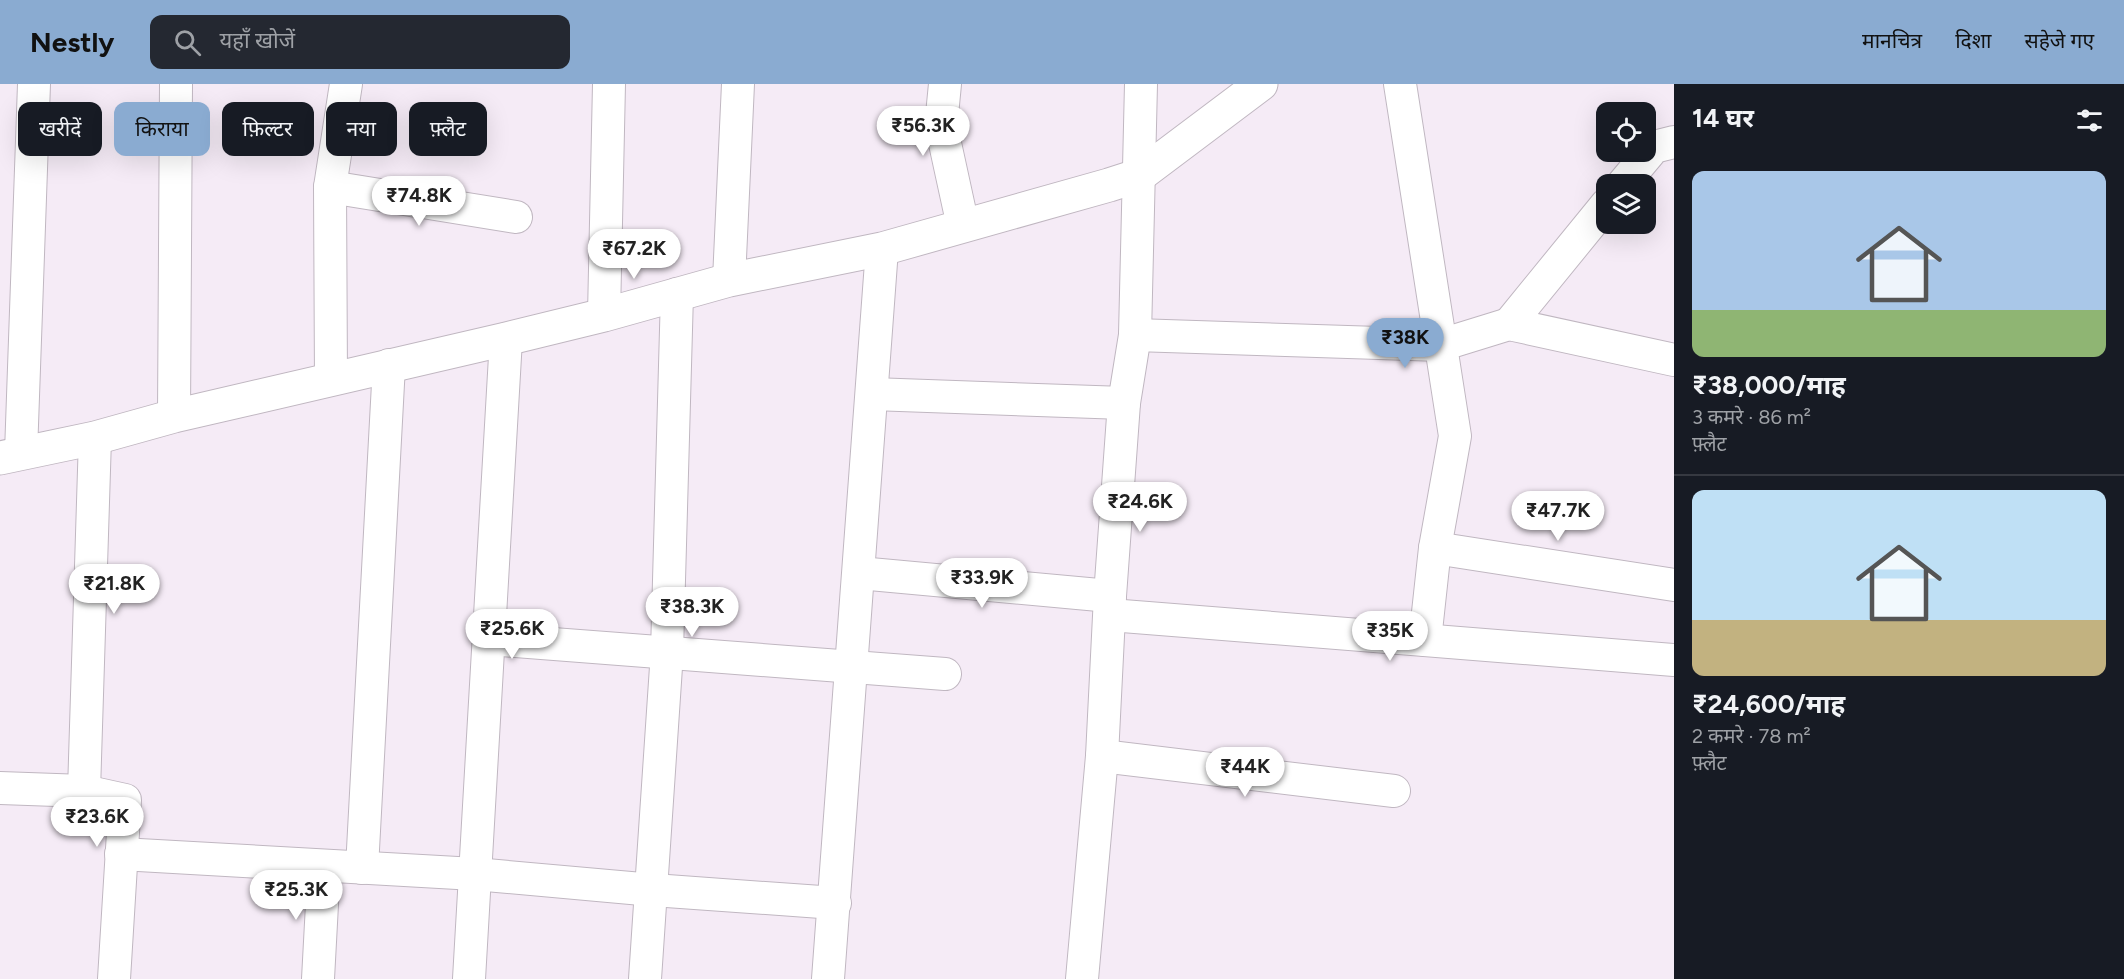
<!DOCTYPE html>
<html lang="hi">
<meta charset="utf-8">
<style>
body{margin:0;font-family:Figtree,"Noto Sans Devanagari",sans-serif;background:#242831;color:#f1f3f6;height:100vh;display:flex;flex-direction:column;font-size:22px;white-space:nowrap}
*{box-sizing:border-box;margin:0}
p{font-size:20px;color:#9ea1a6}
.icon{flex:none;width:33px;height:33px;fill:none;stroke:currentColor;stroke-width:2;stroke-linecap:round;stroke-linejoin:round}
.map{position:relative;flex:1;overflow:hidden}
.drawer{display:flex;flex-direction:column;background:#171b24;width:450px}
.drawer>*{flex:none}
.guide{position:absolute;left:18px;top:18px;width:570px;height:54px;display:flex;gap:12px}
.fabs{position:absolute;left:1596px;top:18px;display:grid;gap:12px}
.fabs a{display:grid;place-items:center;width:60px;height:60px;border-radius:12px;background:#171b24;box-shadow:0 6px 24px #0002;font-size:30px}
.price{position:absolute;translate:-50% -51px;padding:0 14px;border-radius:21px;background:#fff;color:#222;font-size:20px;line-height:39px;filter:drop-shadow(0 2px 3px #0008)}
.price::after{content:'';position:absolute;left:50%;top:36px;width:18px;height:14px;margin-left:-9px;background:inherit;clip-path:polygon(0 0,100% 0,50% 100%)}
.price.current{background:#8aabd1;color:#111}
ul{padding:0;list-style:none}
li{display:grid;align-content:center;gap:12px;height:318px;padding:0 18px}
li+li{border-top:2px solid #363941}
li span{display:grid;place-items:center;height:186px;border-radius:12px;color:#555}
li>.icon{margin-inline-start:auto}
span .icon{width:108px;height:108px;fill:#fffc;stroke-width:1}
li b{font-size:26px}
h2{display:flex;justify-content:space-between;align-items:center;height:72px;padding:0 18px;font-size:26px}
.pill{padding:0 21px;border-radius:12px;background:#171b24;box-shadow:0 6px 24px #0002;font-size:21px;line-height:54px}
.pill.current{background:#8aabd1;color:#111}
header{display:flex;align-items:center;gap:36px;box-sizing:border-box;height:84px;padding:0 30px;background:#8aabd1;color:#111}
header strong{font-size:28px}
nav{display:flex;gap:33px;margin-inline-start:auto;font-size:21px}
.search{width:420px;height:54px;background:#242831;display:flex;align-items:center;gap:15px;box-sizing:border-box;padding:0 21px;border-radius:12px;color:#9ea1a6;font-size:22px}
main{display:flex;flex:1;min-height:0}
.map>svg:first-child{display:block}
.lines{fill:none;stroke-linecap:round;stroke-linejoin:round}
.street-casing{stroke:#c0b7c1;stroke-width:34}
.secondary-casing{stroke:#c0b7c1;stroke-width:35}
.street{stroke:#fff;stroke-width:32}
.secondary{stroke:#fff;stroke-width:33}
</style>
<header>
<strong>Nestly</strong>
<div class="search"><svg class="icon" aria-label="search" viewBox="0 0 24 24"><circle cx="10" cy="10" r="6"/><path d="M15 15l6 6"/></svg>यहाँ खोजें</div>
<nav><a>मानचित्र</a><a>दिशा</a><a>सहेजे गए</a></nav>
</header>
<main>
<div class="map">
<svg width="1674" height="895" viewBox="0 0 1674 895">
<rect width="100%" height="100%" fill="#f5ebf6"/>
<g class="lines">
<g class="street-casing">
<g id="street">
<path d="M945,0L941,41L963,142"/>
<path d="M1400,0L1455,352L1435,464L1425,556"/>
<path d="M1623,100L1654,63L1674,58"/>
<path d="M330,103L516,133"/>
<path d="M729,196L738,0"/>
<path d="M604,231L609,0"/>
<path d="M1509,240L1606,121"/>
<path d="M1135,251L1441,261L1509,240L1674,276"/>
<path d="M331,295L330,103L346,0"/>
<path d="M872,310L1124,319"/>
<path d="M174,332L176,0"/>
<path d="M21,369L34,0"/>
<path d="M1435,464L1674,501"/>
<path d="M859,489L1110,512"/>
<path d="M1110,531L1674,576"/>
<path d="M489,555L945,590"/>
<path d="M1102,672L1394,707"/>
<path d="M0,704L84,707L125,716L114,895"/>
<path d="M84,707L95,354"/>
<path d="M121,770L475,790L653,806L835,819"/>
<path d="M362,784L389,281"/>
<path d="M318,895L324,783"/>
<path d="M469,895L506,255"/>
<path d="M645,895L667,568L677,210"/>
<path d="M828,895L882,165"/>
<path d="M1082,895L1102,672L1110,512L1124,319L1135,251L1141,0"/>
</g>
</g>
<g class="secondary-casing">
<path id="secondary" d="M0,374L95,354L174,332L506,255L604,231L729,196L882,165L1109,101L1140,91L1261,0"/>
</g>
<use href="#street" class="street"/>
<use href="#secondary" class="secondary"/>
</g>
</svg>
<div class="fabs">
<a><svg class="icon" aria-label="locate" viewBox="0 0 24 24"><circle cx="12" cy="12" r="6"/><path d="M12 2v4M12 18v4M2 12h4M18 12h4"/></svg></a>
<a><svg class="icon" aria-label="layers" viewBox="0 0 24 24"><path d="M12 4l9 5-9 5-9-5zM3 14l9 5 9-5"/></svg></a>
</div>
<b class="price" style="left:923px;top:73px">₹56.3K</b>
<b class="price" style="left:419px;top:143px">₹74.8K</b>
<b class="price" style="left:634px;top:196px">₹67.2K</b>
<b class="price current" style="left:1405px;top:285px">₹38K</b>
<b class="price" style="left:1140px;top:449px">₹24.6K</b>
<b class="price" style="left:1558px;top:458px">₹47.7K</b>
<b class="price" style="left:982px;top:525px">₹33.9K</b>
<b class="price" style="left:114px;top:531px">₹21.8K</b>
<b class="price" style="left:692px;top:554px">₹38.3K</b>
<b class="price" style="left:512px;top:576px">₹25.6K</b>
<b class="price" style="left:1390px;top:578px">₹35K</b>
<b class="price" style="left:1245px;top:714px">₹44K</b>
<b class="price" style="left:97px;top:764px">₹23.6K</b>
<b class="price" style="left:296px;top:837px">₹25.3K</b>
<div class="guide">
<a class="pill">खरीदें</a>
<a class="pill current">किराया</a>
<a class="pill">फ़िल्टर</a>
<a class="pill">नया</a>
<a class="pill">फ़्लैट</a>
</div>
</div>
<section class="drawer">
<h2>14 घर<svg class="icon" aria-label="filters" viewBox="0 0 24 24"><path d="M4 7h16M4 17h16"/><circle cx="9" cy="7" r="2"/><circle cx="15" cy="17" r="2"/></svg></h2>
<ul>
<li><span style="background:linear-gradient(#a9c7e8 75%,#8fb573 0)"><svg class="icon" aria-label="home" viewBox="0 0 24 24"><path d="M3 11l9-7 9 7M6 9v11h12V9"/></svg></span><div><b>₹38,000/माह</b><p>3 कमरे · 86 m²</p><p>फ़्लैट</p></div></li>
<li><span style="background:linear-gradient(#bfe0f5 70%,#c2b280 0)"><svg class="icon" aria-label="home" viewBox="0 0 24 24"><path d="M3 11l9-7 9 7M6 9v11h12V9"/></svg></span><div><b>₹24,600/माह</b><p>2 कमरे · 78 m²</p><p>फ़्लैट</p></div></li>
</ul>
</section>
</main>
